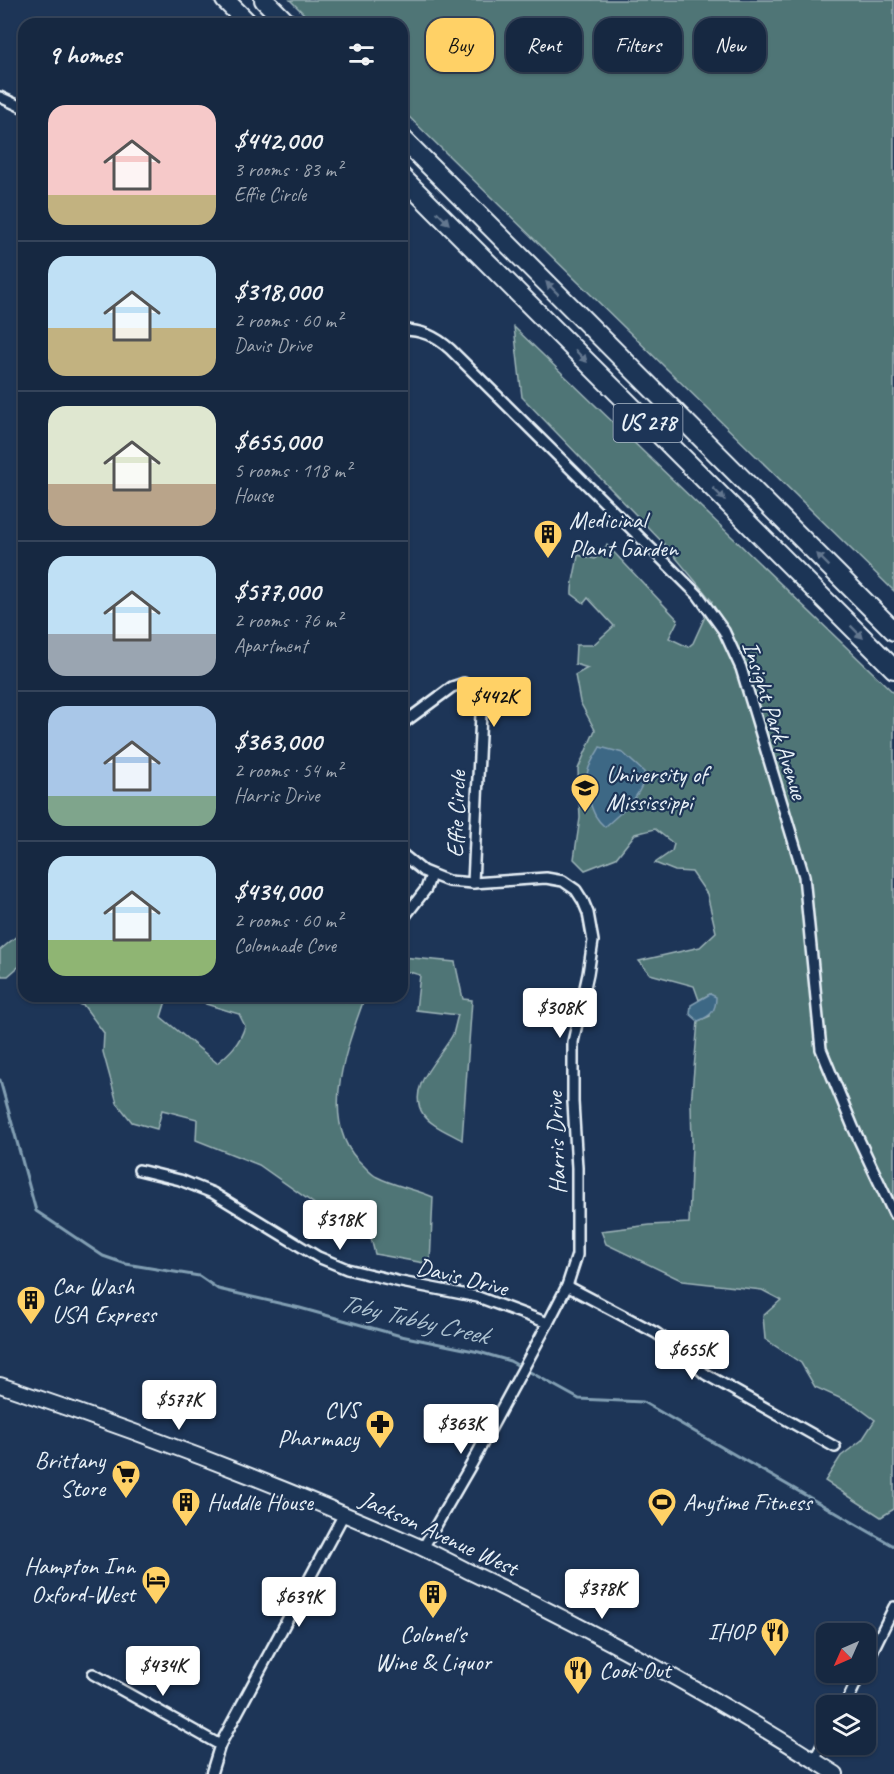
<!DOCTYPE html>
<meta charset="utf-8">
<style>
body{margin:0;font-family:Caveat,sans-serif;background:#23344c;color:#f1f3f6;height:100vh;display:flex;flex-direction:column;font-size:22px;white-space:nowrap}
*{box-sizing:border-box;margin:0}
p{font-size:20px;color:#9ea6b1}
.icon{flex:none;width:33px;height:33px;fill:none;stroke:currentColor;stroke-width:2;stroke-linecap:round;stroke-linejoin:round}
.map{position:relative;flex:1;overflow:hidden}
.drawer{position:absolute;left:18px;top:18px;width:390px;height:984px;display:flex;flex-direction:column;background:#162841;border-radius:18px;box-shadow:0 2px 4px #0004,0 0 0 2px #35445a}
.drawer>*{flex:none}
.guide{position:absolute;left:426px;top:18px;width:378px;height:54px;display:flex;gap:12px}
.needle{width:39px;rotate:225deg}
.controls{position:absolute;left:816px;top:1623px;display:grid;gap:12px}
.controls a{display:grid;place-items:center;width:60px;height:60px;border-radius:12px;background:#162841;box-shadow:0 2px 4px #0004,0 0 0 2px #35445a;font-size:30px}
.price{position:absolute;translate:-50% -51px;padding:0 14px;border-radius:6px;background:#fff;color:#222;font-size:20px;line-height:39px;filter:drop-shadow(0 2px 3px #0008)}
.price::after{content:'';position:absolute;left:50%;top:36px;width:18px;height:14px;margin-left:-9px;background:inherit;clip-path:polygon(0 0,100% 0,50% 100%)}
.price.current{background:#ffd166;color:#111}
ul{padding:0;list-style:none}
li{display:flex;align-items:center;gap:18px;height:150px;padding:0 30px}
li+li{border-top:2px solid #35445a}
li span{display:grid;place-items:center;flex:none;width:168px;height:120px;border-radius:18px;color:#555}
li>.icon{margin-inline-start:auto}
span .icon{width:72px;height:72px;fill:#fffc;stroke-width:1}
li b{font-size:26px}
h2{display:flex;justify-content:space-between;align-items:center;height:72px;padding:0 30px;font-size:26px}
.chip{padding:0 21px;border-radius:18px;background:#162841;box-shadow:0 2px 4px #0004,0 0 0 2px #35445a;font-size:21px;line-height:54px}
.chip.current{background:#ffd166;color:#111}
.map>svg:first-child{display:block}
.green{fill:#507576;stroke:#9cb3b7;stroke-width:1.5}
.water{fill:#3e6885;stroke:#829fb3;stroke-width:1.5}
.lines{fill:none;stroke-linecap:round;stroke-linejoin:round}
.stream{stroke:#829fb3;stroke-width:3}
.street-casing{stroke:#e8f1f8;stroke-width:14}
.secondary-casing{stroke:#e8f1f8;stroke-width:18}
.highway-casing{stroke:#e8f1f8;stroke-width:22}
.street{stroke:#1d3557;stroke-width:9}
.secondary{stroke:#1d3557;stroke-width:14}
.highway{stroke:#1d3557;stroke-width:18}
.oneway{fill:#64778f}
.labels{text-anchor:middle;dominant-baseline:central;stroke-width:4.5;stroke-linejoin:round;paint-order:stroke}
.shield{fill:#1d3557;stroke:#abb9c8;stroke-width:1.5}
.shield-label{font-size:22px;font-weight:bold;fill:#e8f1f8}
.poi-label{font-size:24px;fill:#e8f1f8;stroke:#1d3557;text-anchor:start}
.street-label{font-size:24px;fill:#e8f1f8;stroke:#1d3557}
.water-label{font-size:26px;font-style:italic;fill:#acc1d0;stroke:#1d3557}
</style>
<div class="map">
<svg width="894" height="1774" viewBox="0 0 894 1774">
<rect width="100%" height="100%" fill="#1d3557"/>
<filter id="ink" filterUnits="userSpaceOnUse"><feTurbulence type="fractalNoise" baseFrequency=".0167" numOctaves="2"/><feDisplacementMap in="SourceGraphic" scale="12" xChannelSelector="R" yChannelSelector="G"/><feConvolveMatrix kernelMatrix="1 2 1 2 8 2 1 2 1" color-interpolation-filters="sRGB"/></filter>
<g filter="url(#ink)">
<g class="green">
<path d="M290,0H894V591L402,110V24H314Z"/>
<path d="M514,327L894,693V1509L881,1517L825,1481L841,1456L862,1440L875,1420L855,1405L815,1387L801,1363L765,1339L763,1316L781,1300L762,1290L683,1281L606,1244L601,1231L650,1225L689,1223L692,1143L691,1105L698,1021L710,1016V994L699,1000L694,986L650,974L639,961L700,947L716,932L707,894L692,872L675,871L655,863L672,851L674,844L655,829L635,834L616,858L585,870L574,859L580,818L578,769L595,730L580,702L575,675L588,668L575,664L576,645H593L614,626L588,598L584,603L572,594C571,584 577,566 578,555L595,559L607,545L678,620L669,638L688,647L693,643L712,601L667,547L522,397Z"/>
<path d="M24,930V962L8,976H2L0,973V950Z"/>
<path d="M402,957L455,962L463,999L472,1000L462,1140C450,1133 431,1126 423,1114C405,1086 442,1057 453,1034C455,1028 456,1021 458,1015L416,1010L420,975L402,970Z"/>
<path d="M53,996H164L166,1001L161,1017L217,1063C230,1053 240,1043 245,1026L239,1014L206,1004L198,996H330L337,1001L363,1002C346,1050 317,1125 363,1165C367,1169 372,1175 377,1177C394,1186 415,1189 433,1197L430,1264L375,1254L371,1238L343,1224L259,1165L196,1140L197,1119L162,1110L157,1129L132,1122L117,1103L103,1052L104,1033L84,1006Z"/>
</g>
<g class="water">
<path d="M600,747L623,753L644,772C646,794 620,813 605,827C595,819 593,811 589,800C597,785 588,786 587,776C587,766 596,755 600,747Z"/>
<path d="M710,994L716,997C716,1011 711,1016 698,1021L690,1014L691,1005Z"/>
</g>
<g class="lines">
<path class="stream" d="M0,1080L36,1211L103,1256L126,1264L199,1276L218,1289L300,1308L401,1336L479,1352L510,1361L579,1399L643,1402L894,1546"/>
<g class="street-casing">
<g id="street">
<path d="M0,97L24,108"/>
<path d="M402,330C422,330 435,336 450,349L698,595L724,631L741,668L804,876L821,1049L853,1127L894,1214"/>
<path d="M402,724L452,687L464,683L477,699L481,714L473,883"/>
<path d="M402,854L423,871L448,881L473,883L546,878L563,881L576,890L583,901L588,913L593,941L588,974L573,1042V1102L577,1168V1255L567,1286L548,1323L471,1465L423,1548"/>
<path d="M402,920L426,889L431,875"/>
<path d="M139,1170L180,1180L213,1193L318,1257L347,1269L401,1282L478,1297L548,1323"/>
<path d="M567,1286L656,1333L673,1345L705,1374L835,1447"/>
<path d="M866,1664L894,1607"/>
<path d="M93,1674L220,1745"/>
<path d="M845,1706L861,1672"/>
<path d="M814,1760L826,1738"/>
<path d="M211,1774L220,1745L344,1514"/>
</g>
</g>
<g class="secondary-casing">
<path id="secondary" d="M0,1385C143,1433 283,1486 420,1547C437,1555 454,1564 470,1572C596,1632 719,1699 836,1774"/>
</g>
<g class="highway-casing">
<g id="highway">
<path d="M225,0L249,24"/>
<path d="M264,0L288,24"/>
<path d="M402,138L894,631"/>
<path d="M402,177L894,669"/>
</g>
</g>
<use href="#street" class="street"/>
<use href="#secondary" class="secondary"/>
<use href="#highway" class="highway"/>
</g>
<defs><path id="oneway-solid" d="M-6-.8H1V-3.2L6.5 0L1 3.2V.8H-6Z" transform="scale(1.5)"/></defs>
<g class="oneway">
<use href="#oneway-solid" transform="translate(443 218) rotate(45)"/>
<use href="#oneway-solid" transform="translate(552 288) rotate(-135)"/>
<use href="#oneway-solid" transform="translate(581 356) rotate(45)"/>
<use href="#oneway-solid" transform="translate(719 494) rotate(45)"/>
<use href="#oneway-solid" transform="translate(823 560) rotate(-135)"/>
<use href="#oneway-solid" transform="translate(857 632) rotate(45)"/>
</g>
</g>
<defs>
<g id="building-pin" transform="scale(1.5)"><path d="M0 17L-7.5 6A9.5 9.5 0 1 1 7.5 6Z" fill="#ffd166" stroke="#1d3557"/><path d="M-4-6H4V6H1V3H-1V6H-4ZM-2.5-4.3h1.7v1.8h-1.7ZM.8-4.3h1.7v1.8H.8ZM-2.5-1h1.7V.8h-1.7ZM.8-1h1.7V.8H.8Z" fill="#111"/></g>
<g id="university-pin" transform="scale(1.5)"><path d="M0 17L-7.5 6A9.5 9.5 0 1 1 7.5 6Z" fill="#ffd166" stroke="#1d3557"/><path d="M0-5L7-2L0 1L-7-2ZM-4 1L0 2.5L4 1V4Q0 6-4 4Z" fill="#111"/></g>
<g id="pharmacy-pin" transform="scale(1.5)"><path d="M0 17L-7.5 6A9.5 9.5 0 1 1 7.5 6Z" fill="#ffd166" stroke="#1d3557"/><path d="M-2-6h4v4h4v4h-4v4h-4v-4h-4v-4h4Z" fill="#111"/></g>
<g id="supermarket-pin" transform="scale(1.5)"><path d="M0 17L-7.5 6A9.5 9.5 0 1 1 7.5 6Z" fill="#ffd166" stroke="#1d3557"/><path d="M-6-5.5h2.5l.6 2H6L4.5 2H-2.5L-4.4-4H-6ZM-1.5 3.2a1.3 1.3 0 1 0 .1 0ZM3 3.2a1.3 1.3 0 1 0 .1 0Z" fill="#111"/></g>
<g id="stadium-pin" transform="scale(1.5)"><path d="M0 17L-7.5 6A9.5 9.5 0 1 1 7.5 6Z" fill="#ffd166" stroke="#1d3557"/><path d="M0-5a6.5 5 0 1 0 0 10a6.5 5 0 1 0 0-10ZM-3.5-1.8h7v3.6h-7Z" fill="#111"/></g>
<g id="hotel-pin" transform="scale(1.5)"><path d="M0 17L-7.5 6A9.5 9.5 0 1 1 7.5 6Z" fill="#ffd166" stroke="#1d3557"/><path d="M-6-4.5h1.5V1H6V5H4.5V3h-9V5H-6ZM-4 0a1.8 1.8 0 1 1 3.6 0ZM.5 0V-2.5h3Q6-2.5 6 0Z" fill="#111"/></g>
<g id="restaurant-pin" transform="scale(1.5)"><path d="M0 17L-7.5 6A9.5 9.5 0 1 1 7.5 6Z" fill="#ffd166" stroke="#1d3557"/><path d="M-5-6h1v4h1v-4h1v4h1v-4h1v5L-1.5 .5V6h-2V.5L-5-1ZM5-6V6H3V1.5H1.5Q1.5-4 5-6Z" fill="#111"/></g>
</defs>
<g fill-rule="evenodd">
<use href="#building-pin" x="548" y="534"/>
<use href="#university-pin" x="585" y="788"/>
<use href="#building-pin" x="31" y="1300"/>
<use href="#pharmacy-pin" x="380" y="1424"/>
<use href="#supermarket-pin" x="126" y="1474"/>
<use href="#building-pin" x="186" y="1502"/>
<use href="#stadium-pin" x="662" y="1502"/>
<use href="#hotel-pin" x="156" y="1580"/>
<use href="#building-pin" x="433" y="1594"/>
<use href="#restaurant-pin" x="775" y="1632"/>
<use href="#restaurant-pin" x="578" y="1670"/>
</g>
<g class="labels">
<rect class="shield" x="613.5" y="404" width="69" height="38" rx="4.5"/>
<g class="shield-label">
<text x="648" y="423">US 278</text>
</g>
<g class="poi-label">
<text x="569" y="520">Medicinal<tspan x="569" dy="28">Plant Garden</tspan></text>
<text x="606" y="774">University of<tspan x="606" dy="28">Mississippi</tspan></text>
<text x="52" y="1286">Car Wash<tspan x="52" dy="28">USA Express</tspan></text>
<text x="359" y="1410" text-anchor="end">CVS<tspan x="359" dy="28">Pharmacy</tspan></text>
<text x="105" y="1460" text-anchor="end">Brittany<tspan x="105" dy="28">Store</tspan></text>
<text x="207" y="1502">Huddle House</text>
<text x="683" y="1502">Anytime Fitness</text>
<text x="135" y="1566" text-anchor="end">Hampton Inn<tspan x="135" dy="28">Oxford-West</tspan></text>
<text x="754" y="1632" text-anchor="end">IHOP</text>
<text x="433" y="1634" text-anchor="middle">Colonel's<tspan x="433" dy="28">Wine &amp; Liquor</tspan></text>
<text x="599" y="1670">Cook Out</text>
</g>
<g class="street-label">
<text transform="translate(775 720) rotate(72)">Insight Park Avenue</text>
<text transform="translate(456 814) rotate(-88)">Effie Circle</text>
<text transform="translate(556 1143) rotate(-92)">Harris Drive</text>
<text transform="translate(462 1277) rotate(14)">Davis Drive</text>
<text transform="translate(439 1533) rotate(25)">Jackson Avenue West</text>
</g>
<g class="water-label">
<text transform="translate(414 1319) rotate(13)">Toby Tubby Creek</text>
</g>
</g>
</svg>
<div class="controls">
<a><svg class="needle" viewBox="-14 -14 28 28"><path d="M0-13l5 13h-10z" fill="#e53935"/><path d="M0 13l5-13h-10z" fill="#9ea6b1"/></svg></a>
<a><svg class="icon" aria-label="layers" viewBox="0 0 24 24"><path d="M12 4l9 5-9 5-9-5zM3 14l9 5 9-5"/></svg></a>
</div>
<b class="price current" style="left:494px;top:728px">$442K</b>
<b class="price" style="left:560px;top:1039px">$308K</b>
<b class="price" style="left:340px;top:1251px">$318K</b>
<b class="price" style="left:692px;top:1381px">$655K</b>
<b class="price" style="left:179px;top:1431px">$577K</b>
<b class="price" style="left:461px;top:1455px">$363K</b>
<b class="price" style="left:602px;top:1620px">$378K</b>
<b class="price" style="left:299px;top:1628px">$639K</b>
<b class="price" style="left:163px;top:1697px">$434K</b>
<div class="guide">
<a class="chip current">Buy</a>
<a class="chip">Rent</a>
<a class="chip">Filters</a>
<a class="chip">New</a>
</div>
<section class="drawer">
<h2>9 homes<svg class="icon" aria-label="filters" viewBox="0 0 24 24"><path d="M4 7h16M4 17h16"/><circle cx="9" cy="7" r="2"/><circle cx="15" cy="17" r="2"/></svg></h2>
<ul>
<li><span style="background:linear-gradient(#f6c9c9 75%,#c2b280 0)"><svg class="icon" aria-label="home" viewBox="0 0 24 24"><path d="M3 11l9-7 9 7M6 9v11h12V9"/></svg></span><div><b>$442,000</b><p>3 rooms · 83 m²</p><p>Effie Circle</p></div></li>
<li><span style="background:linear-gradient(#bfe0f5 60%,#c2b280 0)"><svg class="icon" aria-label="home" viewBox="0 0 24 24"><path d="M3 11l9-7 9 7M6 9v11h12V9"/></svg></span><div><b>$318,000</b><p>2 rooms · 60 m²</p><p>Davis Drive</p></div></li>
<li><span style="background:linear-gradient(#dfe7d0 65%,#b9a48a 0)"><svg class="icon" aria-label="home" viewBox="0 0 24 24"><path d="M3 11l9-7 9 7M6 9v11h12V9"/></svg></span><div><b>$655,000</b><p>5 rooms · 118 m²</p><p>House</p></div></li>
<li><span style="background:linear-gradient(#bfe0f5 65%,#9aa5b1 0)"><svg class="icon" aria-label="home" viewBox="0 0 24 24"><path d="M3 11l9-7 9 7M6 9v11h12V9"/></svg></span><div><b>$577,000</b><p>2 rooms · 76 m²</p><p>Apartment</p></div></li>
<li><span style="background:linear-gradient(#a9c7e8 75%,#7fa58c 0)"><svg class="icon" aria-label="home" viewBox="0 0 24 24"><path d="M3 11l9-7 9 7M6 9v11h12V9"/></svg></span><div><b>$363,000</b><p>2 rooms · 54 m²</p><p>Harris Drive</p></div></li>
<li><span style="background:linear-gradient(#bfe0f5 70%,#8fb573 0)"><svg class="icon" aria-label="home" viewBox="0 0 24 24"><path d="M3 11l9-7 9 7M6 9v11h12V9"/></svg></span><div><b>$434,000</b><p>2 rooms · 60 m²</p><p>Colonnade Cove</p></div></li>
</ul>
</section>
</div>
